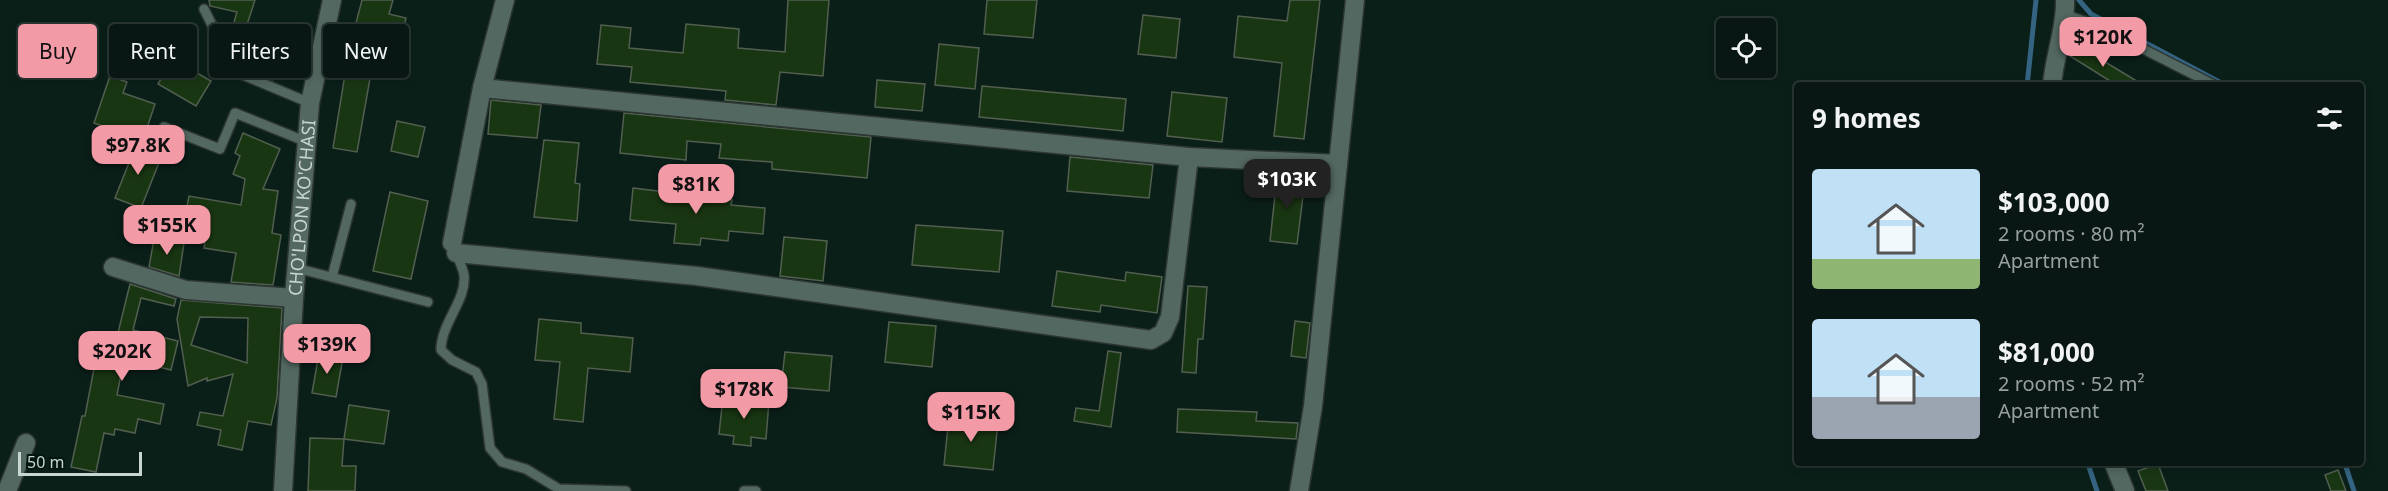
<!DOCTYPE html>
<meta charset="utf-8">
<style>
body{margin:0;font-family:"Noto Sans",sans-serif;background:#11201c;color:#f1f3f6;height:100vh;display:flex;flex-direction:column;font-size:22px;white-space:nowrap}
*{box-sizing:border-box;margin:0}
p{font-size:20px;color:#989fa0}
.icon{flex:none;width:33px;height:33px;fill:none;stroke:currentColor;stroke-width:2;stroke-linecap:round;stroke-linejoin:round}
.map{position:relative;flex:1;overflow:hidden}
.details{position:absolute;left:1794px;top:82px;width:570px;height:384px;display:flex;flex-direction:column;background:#081713;border-radius:6px;box-shadow:0 3px 9px #0003,0 0 0 2px #293633}
.details>*{flex:none}
.guide{position:absolute;left:18px;top:24px;width:570px;height:54px;display:flex;gap:12px}
.tools{position:absolute;left:1716px;top:18px;display:grid;gap:12px}
.tools a{display:grid;place-items:center;width:60px;height:60px;border-radius:6px;background:#081713;box-shadow:0 3px 9px #0003,0 0 0 2px #293633;font-size:30px}
.scale{position:absolute;left:18px;bottom:15px;width:124px;box-sizing:border-box;padding-left:6px;border:3px solid #c9d5d0;border-top:0;font-size:16px;line-height:21px;white-space:nowrap;color:#c9d5d0;-webkit-text-stroke:4px #031610;paint-order:stroke}
.price{position:absolute;translate:-50% -51px;padding:0 14px;border-radius:12px;background:#f39aa7;color:#111;font-size:20px;line-height:39px;filter:drop-shadow(0 2px 3px #0008)}
.price::after{content:'';position:absolute;left:50%;top:36px;width:18px;height:14px;margin-left:-9px;background:inherit;clip-path:polygon(0 0,100% 0,50% 100%)}
.price.active{background:#222;color:#fff}
ul{padding:0;list-style:none}
li{display:flex;align-items:center;gap:18px;height:150px;padding:0 18px}
li span{display:grid;place-items:center;flex:none;width:168px;height:120px;border-radius:6px;color:#555}
li>.icon{margin-inline-start:auto}
span .icon{width:72px;height:72px;fill:#fffc;stroke-width:1}
li b{font-size:26px}
h2{display:flex;justify-content:space-between;align-items:center;height:72px;padding:0 18px;font-size:26px}
.chip{padding:0 21px;border-radius:6px;background:#081713;box-shadow:0 3px 9px #0003,0 0 0 2px #293633;font-size:21px;line-height:54px}
.chip.active{background:#f39aa7;color:#111}
.map>svg:first-child{display:block}
.lines{fill:none;stroke-linecap:round;stroke-linejoin:round}
.stream{stroke:#346482;stroke-width:5}
.building{fill:#193612;stroke:#525f50;stroke-width:1.5;fill-rule:evenodd}
.lane-casing{stroke:#2c3632;stroke-width:12}
.street-casing{stroke:#2c3632;stroke-width:21}
.secondary-casing{stroke:#2c3632;stroke-width:21}
.lane{stroke:#536861;stroke-width:9}
.street{stroke:#536861;stroke-width:18}
.secondary{stroke:#536861;stroke-width:18}
.labels{text-anchor:middle;dominant-baseline:central;stroke-width:4.5;stroke-linejoin:round;paint-order:stroke}
.street-label{font-size:18px;fill:#c9d5d0;stroke:#031610}
</style>
<div class="map">
<svg width="2388" height="491" viewBox="0 0 2388 491">
<rect width="100%" height="100%" fill="#0b1f19"/>
<g class="lines">
<g class="stream">
<path d="M2079,0L2091,14L2227,86"/>
<path d="M2027,86L2036,0"/>
<path d="M2088,464L2097,491"/>
<path d="M2345,464L2354,491"/>
</g>
</g>
<g class="building">
<path d="M209,0H255L242,40L230,36L237,12L210,6Z"/>
<path d="M362,0H393L389,14L406,18L395,61L374,56L357,152L333,148L349,50Z"/>
<path d="M788,0H829L823,76L780,72L776,105L725,100L726,91L630,82L632,67L597,64L601,25L631,28L629,48L683,53L686,24L739,29L738,48L785,52Z"/>
<path d="M987,0H1037L1033,38L984,34Z"/>
<path d="M1290,0H1320L1304,139L1274,136L1282,63L1234,57L1238,16L1287,21Z"/>
<path d="M1143,15L1180,19L1176,58L1138,54Z"/>
<path d="M240,41L281,56L272,80L246,69L233,59Z"/>
<path d="M939,44L979,48L975,89L935,85Z"/>
<path d="M2077,45L2145,86H2118L2070,56Z"/>
<path d="M173,59L211,81L196,106L158,84Z"/>
<path d="M110,76L127,82L123,93L155,104L143,140L94,123Z"/>
<path d="M877,80L925,84L922,111L875,107Z"/>
<path d="M982,86L1126,99L1123,131L979,117Z"/>
<path d="M1172,92L1227,98L1222,142L1167,136Z"/>
<path d="M491,100L541,105L537,138L488,134Z"/>
<path d="M624,113L871,137L867,178L772,169V162L719,158L721,144L687,141L686,160L620,153Z"/>
<path d="M397,121L425,127L418,157L391,151Z"/>
<path d="M243,133L280,149L263,189L278,191L272,233L281,235L273,285L231,282L236,253L204,248L208,221L185,217L189,196L241,205L245,179L233,174L240,156L235,153Z"/>
<path d="M544,140L579,143L575,183L580,184L577,221L534,217Z"/>
<path d="M136,145L162,155L141,208L115,198Z"/>
<path d="M1070,157L1153,165L1149,198L1067,191Z"/>
<path d="M1277,177L1305,180L1297,244L1270,241Z"/>
<path d="M633,188L732,200L731,205L765,208L763,234L729,231L728,241L701,238L700,245L674,243L676,224L630,220Z"/>
<path d="M390,192L428,201L411,279L373,271Z"/>
<path d="M916,225L1003,231L999,272L912,265Z"/>
<path d="M784,237L827,241L823,281L780,276Z"/>
<path d="M154,239L184,243L179,276L149,267Z"/>
<path d="M1057,271L1125,281L1126,272L1162,277L1157,313L1101,305L1100,312L1052,306Z"/>
<path d="M130,284L176,299L174,306L141,298L133,330L178,341L171,370L124,358L117,395L164,404L160,424L138,419L135,433L115,429L114,435L104,433L96,472L71,467L82,416H85L98,347L114,349Z"/>
<path d="M1188,286L1207,287L1203,339H1198L1196,373L1182,372Z"/>
<path d="M181,300L282,308L277,398L271,425L248,421L242,450L218,445L221,430L197,425L200,412L223,416L233,374L207,381V378L188,386L177,319ZM200,317L248,318L247,363L191,345Z"/>
<path d="M539,319L581,323V333L633,338L630,372L588,368L583,422L554,419L560,362L535,360Z"/>
<path d="M1295,321L1310,323L1306,358L1291,356Z"/>
<path d="M889,322L936,326L932,367L885,362Z"/>
<path d="M1108,351L1121,353L1111,427L1074,421L1076,408L1099,411Z"/>
<path d="M785,352L832,356L829,391L781,387Z"/>
<path d="M319,353L343,357L336,397L312,393Z"/>
<path d="M723,397L769,401L766,439L751,437V446L733,444L734,436L719,434Z"/>
<path d="M349,405L389,411L384,444L344,439Z"/>
<path d="M1178,409L1257,412L1256,421L1298,423L1296,439L1177,432Z"/>
<path d="M949,417L998,422L993,470L944,465Z"/>
<path d="M310,438L344,439L342,466H356L355,491H308Z"/>
<path d="M2158,464L2168,491H2146L2138,471Z"/>
<path d="M2338,470L2346,491H2331L2325,475Z"/>
</g>
<g class="lines">
<g class="lane-casing">
<g id="lane">
<path d="M204,9L215,31L226,62L243,75L310,103"/>
<path d="M2066,15L2096,25L2216,86"/>
<path d="M164,127L220,149L235,113L307,142"/>
<path d="M456,253C458,259 463,268 464,275C467,300 441,323 441,350L452,360L476,372L482,384L490,448L502,462L526,469L559,489L626,491"/>
<path d="M296,268L428,302"/>
<path d="M332,277L351,204"/>
<path d="M744,491H756"/>
</g>
</g>
<g class="street-casing">
<g id="street">
<path d="M2052,86C2054,56 2066,29 2065,0"/>
<path d="M482,88L1189,157L1338,164"/>
<path d="M452,243L482,88L505,0"/>
<path d="M456,253L697,276L1151,340L1163,333L1170,317L1189,157"/>
<path d="M113,267L186,290L294,298"/>
<path d="M2114,464L2125,491"/>
<path d="M7,491L26,443"/>
<path d="M1299,491L1313,406L1355,0"/>
</g>
</g>
<g class="secondary-casing">
<g id="secondary">
<path id="s1" d="M283,491L294,298L310,103L332,0"/>
</g>
</g>
<use href="#lane" class="lane"/>
<use href="#street" class="street"/>
<use href="#secondary" class="secondary"/>
</g>
<g class="labels">
<g class="street-label">
<text stroke="none"><textPath href="#s1" startOffset="284">CHO'LPON KO'CHASI</textPath></text>
</g>
</g>
</svg>
<div class="tools">
<a><svg class="icon" aria-label="locate" viewBox="0 0 24 24"><circle cx="12" cy="12" r="6"/><path d="M12 2v4M12 18v4M2 12h4M18 12h4"/></svg></a>
</div>
<div class="scale">50 m</div>
<b class="price" style="left:2103px;top:68px">$120K</b>
<b class="price" style="left:138px;top:176px">$97.8K</b>
<b class="price active" style="left:1287px;top:210px">$103K</b>
<b class="price" style="left:696px;top:215px">$81K</b>
<b class="price" style="left:167px;top:256px">$155K</b>
<b class="price" style="left:327px;top:375px">$139K</b>
<b class="price" style="left:122px;top:382px">$202K</b>
<b class="price" style="left:744px;top:420px">$178K</b>
<b class="price" style="left:971px;top:443px">$115K</b>
<div class="guide">
<a class="chip active">Buy</a>
<a class="chip">Rent</a>
<a class="chip">Filters</a>
<a class="chip">New</a>
</div>
<section class="details">
<h2>9 homes<svg class="icon" aria-label="filters" viewBox="0 0 24 24"><path d="M4 7h16M4 17h16"/><circle cx="9" cy="7" r="2"/><circle cx="15" cy="17" r="2"/></svg></h2>
<ul>
<li><span style="background:linear-gradient(#bfe0f5 75%,#8fb573 0)"><svg class="icon" aria-label="home" viewBox="0 0 24 24"><path d="M3 11l9-7 9 7M6 9v11h12V9"/></svg></span><div><b>$103,000</b><p>2 rooms · 80 m²</p><p>Apartment</p></div></li>
<li><span style="background:linear-gradient(#bfe0f5 65%,#9aa5b1 0)"><svg class="icon" aria-label="home" viewBox="0 0 24 24"><path d="M3 11l9-7 9 7M6 9v11h12V9"/></svg></span><div><b>$81,000</b><p>2 rooms · 52 m²</p><p>Apartment</p></div></li>
</ul>
</section>
</div>
